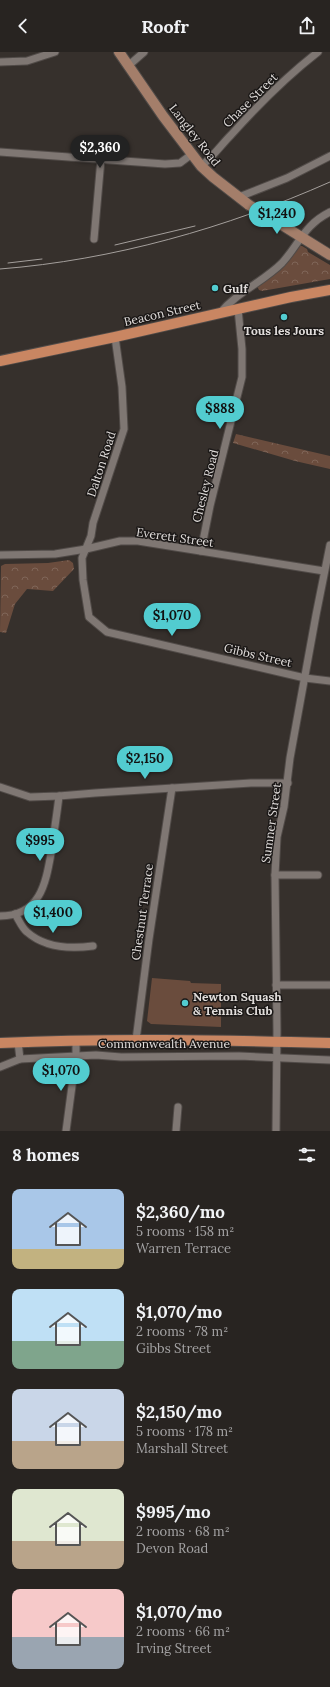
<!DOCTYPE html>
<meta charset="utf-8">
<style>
body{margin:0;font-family:Lora,serif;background:#302c2a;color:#f1f3f6;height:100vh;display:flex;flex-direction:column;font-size:15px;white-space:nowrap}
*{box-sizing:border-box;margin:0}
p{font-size:13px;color:#a5a4a5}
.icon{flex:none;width:22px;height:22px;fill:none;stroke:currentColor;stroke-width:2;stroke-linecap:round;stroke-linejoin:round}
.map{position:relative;height:1079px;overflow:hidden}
.panel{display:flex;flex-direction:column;background:#282421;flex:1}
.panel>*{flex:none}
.price{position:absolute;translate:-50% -34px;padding:0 9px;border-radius:14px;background:#52ccd0;color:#111;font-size:13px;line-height:26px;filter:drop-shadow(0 1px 2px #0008)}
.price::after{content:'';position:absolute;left:50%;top:24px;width:12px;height:9px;margin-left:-6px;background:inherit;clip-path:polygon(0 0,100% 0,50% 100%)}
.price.active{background:#222;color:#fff}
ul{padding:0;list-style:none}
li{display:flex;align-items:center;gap:12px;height:100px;padding:0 12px}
li span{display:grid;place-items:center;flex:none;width:112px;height:80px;border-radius:8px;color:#555}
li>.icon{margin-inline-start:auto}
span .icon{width:48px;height:48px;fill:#fffc;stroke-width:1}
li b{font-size:17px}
h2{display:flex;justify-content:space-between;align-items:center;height:48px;padding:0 12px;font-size:17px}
header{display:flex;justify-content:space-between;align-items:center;height:52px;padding:0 12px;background:#282421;font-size:18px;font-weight:700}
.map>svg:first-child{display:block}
.park{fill:url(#park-crowns)}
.garden{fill:#6a4c3d}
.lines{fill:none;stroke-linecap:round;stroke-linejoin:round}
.street-casing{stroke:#514b48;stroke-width:9}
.secondary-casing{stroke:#514b48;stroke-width:12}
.primary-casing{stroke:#514b48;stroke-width:12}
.street{stroke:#7f7773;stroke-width:7}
.secondary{stroke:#a47e6a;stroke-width:10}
.primary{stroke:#c98662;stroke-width:10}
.tram{stroke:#a49f9c;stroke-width:1}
.secondary-bridge-casing{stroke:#514b48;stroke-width:12;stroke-linecap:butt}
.secondary-bridge{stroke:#a47e6a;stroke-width:10}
.poi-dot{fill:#52ccd0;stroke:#1b1817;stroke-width:1.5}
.labels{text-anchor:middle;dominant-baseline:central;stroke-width:3;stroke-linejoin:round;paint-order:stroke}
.street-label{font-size:12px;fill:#e1dddb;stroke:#1b1817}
.poi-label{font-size:12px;font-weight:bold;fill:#e1dddb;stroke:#1b1817;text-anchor:start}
</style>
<header><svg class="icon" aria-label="back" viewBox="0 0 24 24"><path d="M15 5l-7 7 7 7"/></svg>Roofr<svg class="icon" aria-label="share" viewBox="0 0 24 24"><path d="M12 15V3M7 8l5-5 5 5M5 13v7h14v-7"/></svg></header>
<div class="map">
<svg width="330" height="1079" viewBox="0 0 330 1079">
<defs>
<pattern id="park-crowns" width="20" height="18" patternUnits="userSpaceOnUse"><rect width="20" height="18" fill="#6a4c3d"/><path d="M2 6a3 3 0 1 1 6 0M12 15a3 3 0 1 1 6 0" fill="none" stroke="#7f6558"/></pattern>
</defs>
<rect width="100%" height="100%" fill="#36302c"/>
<g class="park">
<path d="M299,194H302L307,197L308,200L330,213V227L262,239L259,238L257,234Z"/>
<path d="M236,382L330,404V417L295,409L233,391Z"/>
<path d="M69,508L73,511L74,517L53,539L27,537L15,552L6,581L0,580L1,514L5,512L48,511Z"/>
</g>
<path class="garden" d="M152,926L190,929L191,931L221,932V975L151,972L147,969Z"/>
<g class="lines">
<g class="street-casing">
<g id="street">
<path d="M0,10L27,9L55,0"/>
<path d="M128,14L144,0"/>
<path d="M0,100L165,112L180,111L192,102"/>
<path d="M201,114C213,105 221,93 231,83C258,53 287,24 318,0"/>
<path d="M239,145L287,126L330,104"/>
<path d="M94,187L101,107"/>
<path d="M220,261C237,240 263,230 282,211C300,191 304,173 330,160"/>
<path d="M115,285L122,335L124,377L93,471L91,484L82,506L83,528L89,565L107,580L305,626L330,629"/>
<path d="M201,499L210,454L242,325V297L238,257"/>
<path d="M0,503L55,502L86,497L120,489H138L324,519"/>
<path d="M0,735L30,745L59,744L95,741L251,731H288"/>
<path d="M275,823H318"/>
<path d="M15,862C19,868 22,876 27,880C45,896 71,897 93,894"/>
<path d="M0,864C42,864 46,829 52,796C54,779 57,762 59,744"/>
<path d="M276,933H330"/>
<path d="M136,988L149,887L172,736"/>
<path d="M18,990L20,1007"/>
<path d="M0,1015L20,1007L96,1003L121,1005L239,1004L330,1008"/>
<path d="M66,1079L76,1004V988"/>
<path d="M176,1079L178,1055"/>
<path d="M276,1079L277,979L275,823L277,785L284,755L290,706L316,563L330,493"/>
</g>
</g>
<g class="secondary-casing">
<g id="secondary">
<path d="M119,0L163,64L201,114L213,125L249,153"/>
<path d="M266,163L330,203"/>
</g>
</g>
<g class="primary-casing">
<g id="primary">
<path d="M0,309L115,285L291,245L330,238"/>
<path d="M0,991C110,986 220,988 330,991"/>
</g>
</g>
<use href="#street" class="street"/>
<use href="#secondary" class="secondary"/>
<use href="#primary" class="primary"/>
<g class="tram">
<path d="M115,193L195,174"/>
<path d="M8,211L42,207"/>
<path d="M0,217C114,208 226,176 330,130"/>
</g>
<g class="secondary-bridge-casing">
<path id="secondary-bridge" d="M249,153L266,163"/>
</g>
<use href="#secondary-bridge" class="secondary-bridge"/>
</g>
<g class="poi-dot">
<circle cx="215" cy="236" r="4"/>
<circle cx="284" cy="265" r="4"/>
<circle cx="185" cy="951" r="4"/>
</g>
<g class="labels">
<g class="street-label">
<text transform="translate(250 48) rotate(-45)">Chase Street</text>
<text transform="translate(195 83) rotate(52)">Langley Road</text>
<text transform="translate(162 261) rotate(-13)">Beacon Street</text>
<text transform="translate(101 412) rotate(-72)">Dalton Road</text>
<text transform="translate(205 434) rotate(-76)">Chesley Road</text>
<text transform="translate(175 485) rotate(8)">Everett Street</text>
<text transform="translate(258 603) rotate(13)">Gibbs Street</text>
<text transform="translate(271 771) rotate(-82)">Sumner Street</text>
<text transform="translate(142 860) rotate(-82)">Chestnut Terrace</text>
<text x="164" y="991">Commonwealth Avenue</text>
</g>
<g class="poi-label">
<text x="223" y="236">Gulf</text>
<text x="284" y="278" text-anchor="middle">Tous les Jours</text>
<text x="193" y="944">Newton Squash<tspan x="193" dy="14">&amp; Tennis Club</tspan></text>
</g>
</g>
</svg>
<b class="price active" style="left:100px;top:117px">$2,360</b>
<b class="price" style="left:277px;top:183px">$1,240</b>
<b class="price" style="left:220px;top:378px">$888</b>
<b class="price" style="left:172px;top:585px">$1,070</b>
<b class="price" style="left:145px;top:728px">$2,150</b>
<b class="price" style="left:40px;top:810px">$995</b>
<b class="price" style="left:53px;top:882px">$1,400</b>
<b class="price" style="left:61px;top:1040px">$1,070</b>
</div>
<section class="panel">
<h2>8 homes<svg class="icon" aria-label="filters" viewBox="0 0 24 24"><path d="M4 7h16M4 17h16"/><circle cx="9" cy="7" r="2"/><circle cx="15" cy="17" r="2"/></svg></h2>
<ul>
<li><span style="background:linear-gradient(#a9c7e8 75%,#c2b280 0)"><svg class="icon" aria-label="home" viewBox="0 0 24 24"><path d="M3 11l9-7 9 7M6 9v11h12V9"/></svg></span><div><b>$2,360/mo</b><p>5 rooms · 158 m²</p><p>Warren Terrace</p></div></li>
<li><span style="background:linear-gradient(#bfe0f5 65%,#7fa58c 0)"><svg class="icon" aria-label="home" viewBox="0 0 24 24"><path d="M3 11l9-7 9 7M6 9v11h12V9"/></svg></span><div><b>$1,070/mo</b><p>2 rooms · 78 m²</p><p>Gibbs Street</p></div></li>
<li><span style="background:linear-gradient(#c9d6e8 65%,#b9a48a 0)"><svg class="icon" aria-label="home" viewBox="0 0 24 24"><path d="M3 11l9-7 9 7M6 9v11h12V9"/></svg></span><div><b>$2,150/mo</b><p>5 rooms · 178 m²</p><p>Marshall Street</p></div></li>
<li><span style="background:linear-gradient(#dfe7d0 65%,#b9a48a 0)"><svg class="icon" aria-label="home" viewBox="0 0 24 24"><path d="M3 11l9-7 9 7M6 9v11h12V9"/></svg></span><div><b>$995/mo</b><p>2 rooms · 68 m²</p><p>Devon Road</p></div></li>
<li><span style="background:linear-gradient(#f6c9c9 60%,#9aa5b1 0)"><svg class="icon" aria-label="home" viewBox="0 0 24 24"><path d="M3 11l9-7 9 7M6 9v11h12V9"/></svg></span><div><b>$1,070/mo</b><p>2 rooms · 66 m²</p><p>Irving Street</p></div></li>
</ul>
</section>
